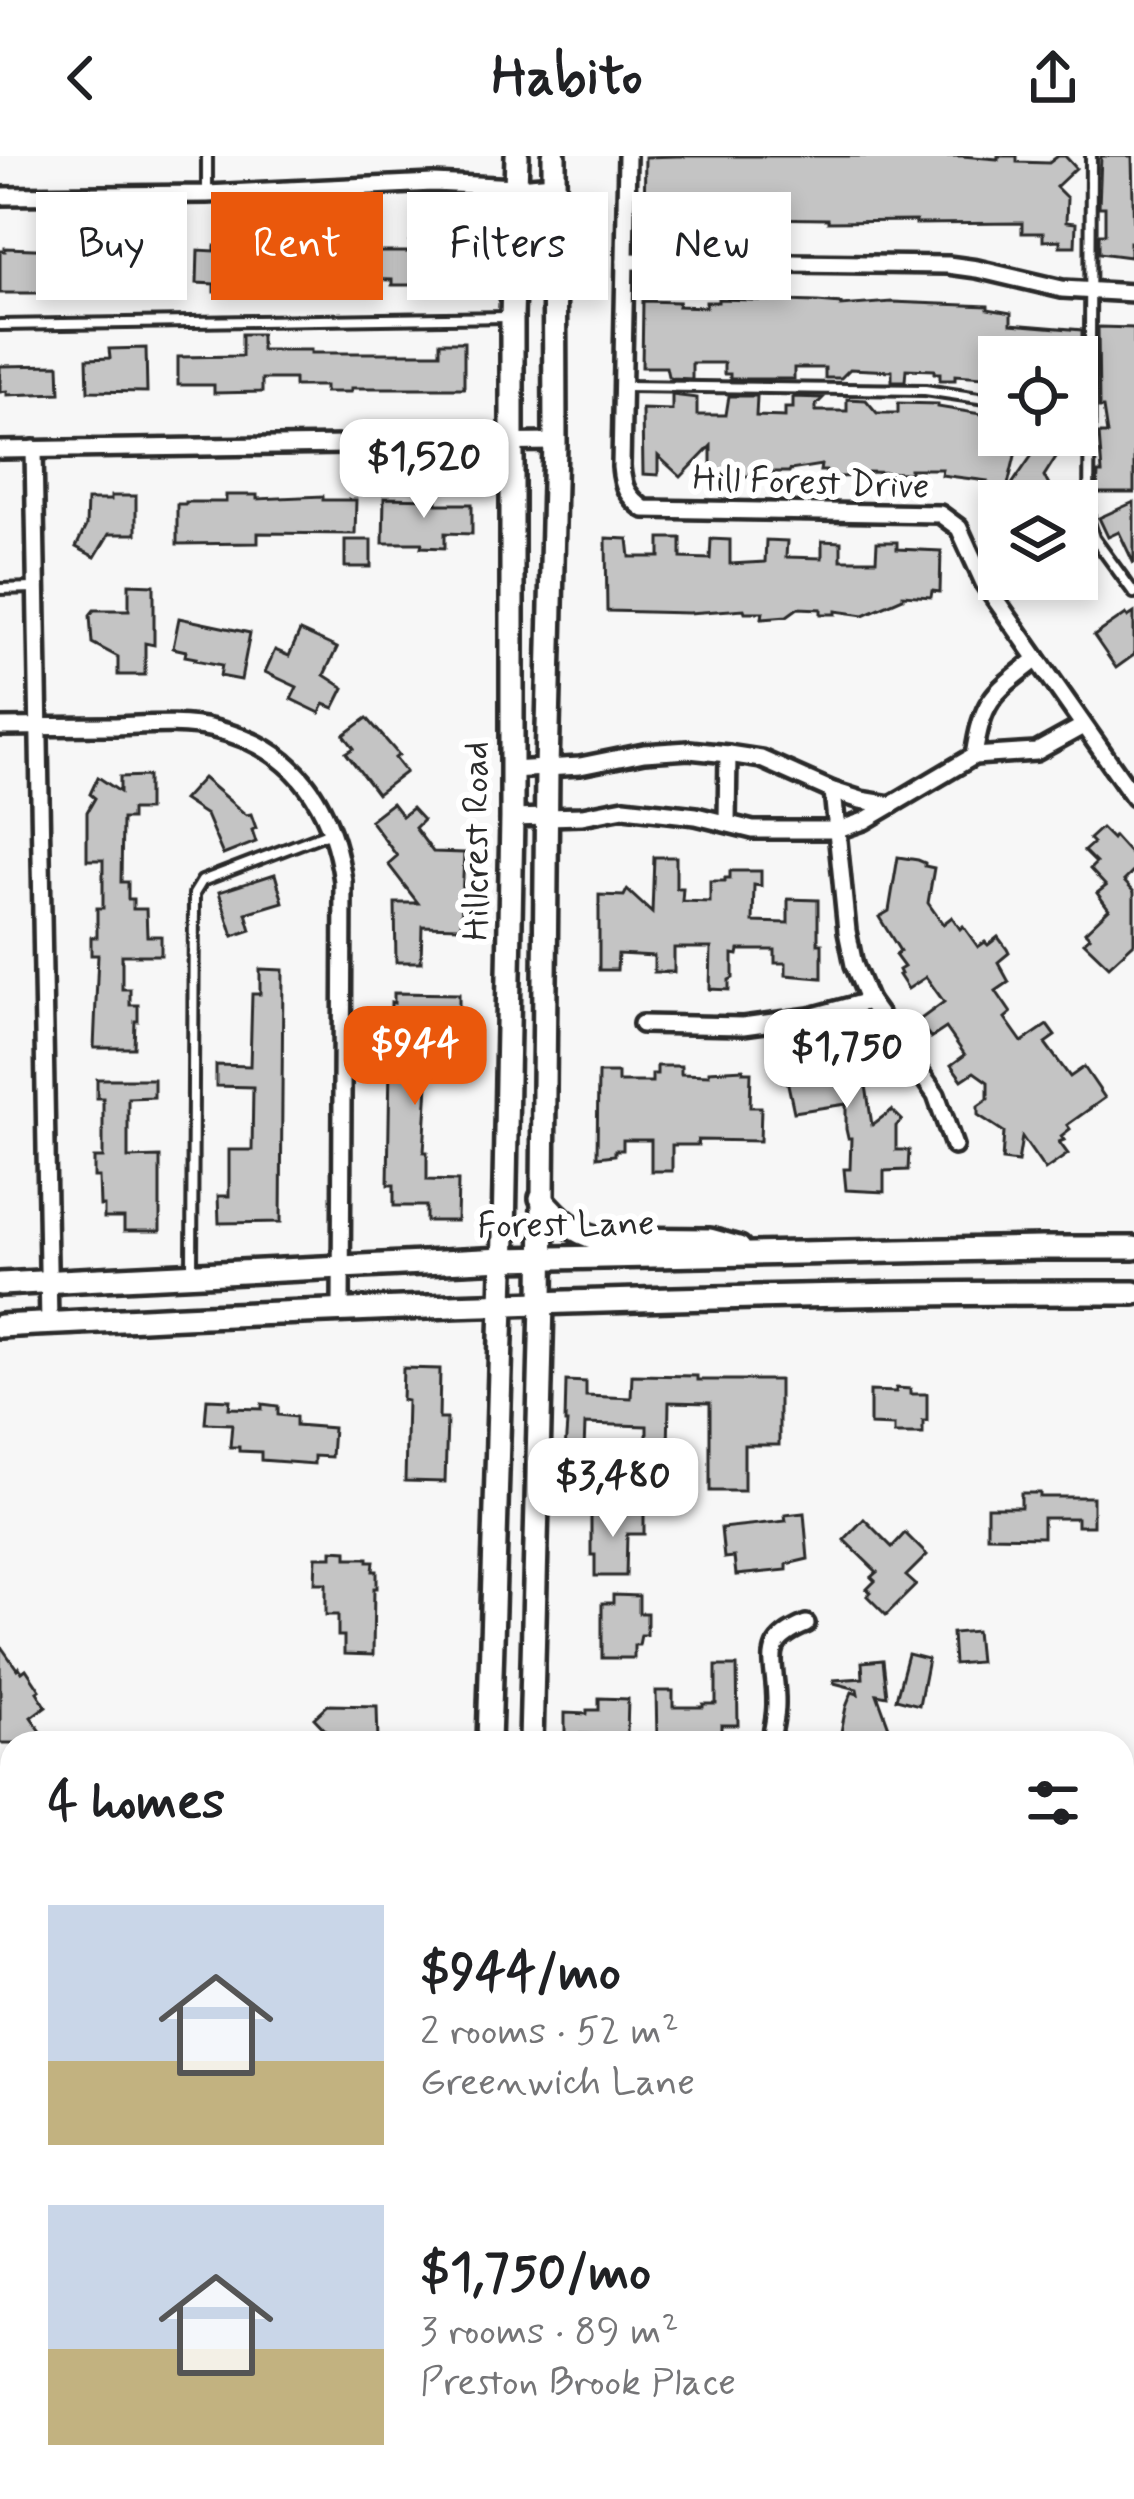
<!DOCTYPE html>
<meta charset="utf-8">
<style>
body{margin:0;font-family:Mynerve,sans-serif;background:#f6f6f6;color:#202124;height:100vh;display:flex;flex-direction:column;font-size:45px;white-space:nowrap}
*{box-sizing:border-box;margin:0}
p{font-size:39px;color:#757577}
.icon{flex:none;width:66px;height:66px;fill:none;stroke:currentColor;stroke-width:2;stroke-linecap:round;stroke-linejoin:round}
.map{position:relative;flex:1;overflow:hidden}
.drawer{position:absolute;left:0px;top:1575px;width:1134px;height:768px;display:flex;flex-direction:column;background:#fff;border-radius:36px 36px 0 0;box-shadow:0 6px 18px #0003}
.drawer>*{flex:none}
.top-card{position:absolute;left:36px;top:36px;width:1062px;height:108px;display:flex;gap:24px}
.fabs{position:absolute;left:978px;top:180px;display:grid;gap:24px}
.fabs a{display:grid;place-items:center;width:120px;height:120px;border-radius:0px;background:#fff;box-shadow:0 6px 18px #0003;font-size:60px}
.price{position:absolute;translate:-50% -102px;padding:0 27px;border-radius:24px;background:#fff;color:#222;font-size:39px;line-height:78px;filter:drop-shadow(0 3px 6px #0008)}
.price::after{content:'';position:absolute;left:50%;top:72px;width:36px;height:27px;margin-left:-18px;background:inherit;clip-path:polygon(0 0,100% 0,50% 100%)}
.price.active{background:#ea580c;color:#fff}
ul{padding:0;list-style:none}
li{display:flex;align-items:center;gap:36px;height:300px;padding:0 48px}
li span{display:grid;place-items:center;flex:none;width:336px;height:240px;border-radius:0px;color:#555}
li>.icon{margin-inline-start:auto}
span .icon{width:144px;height:144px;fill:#fffc;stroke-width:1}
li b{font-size:51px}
h2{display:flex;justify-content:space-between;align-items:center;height:144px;padding:0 48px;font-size:51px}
.chip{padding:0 42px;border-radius:0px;background:#fff;box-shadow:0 6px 18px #0003;font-size:42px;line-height:108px}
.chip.active{background:#ea580c;color:#fff}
header{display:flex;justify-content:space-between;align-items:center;height:156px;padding:0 48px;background:#fff;font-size:54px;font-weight:800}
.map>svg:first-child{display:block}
.building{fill:#c4c4c4;stroke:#2b2b2b;stroke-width:3}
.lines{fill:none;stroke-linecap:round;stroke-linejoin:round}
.service-casing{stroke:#2b2b2b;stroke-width:16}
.minor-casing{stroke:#2b2b2b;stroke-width:24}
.secondary-casing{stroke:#2b2b2b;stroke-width:30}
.service{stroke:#fff;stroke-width:8}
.minor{stroke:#fff;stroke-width:15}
.secondary{stroke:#fff;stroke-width:21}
.labels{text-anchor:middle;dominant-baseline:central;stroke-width:12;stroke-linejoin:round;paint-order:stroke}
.street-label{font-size:36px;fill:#2b2b2b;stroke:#fff}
</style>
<header><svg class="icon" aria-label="back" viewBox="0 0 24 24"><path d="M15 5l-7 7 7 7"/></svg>Habito<svg class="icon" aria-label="share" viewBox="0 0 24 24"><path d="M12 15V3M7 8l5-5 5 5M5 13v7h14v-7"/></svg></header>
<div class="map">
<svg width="1134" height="2343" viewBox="0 0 1134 2343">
<rect width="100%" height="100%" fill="#f7f7f7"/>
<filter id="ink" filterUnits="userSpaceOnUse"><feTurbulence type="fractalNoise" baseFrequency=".00833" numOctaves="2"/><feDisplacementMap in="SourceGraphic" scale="24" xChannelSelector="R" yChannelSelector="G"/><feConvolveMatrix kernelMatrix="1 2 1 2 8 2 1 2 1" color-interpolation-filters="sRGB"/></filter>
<g filter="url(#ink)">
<g class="building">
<path d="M677,0H962L998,3V0H1017V6L1049,7L1058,0H1065L1076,12L1056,31L1067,42L1066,66L1076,67L1075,90H1060V84L1043,85V77H1022V67L916,68V65L828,66V63L744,62V66H684L644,62L645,1Z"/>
<path d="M1101,0H1132L1134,86H1130V101L1099,97V78H1105V51H1099Z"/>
<path d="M445,85L466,86V134H438V129H392V124L319,122V111H299V91L357,92V87H373V96H410V86L445,89Z"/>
<path d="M215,90L267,92V118L240,117V136H214V128L197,127L198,94L215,95Z"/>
<path d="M164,91V94H172V131L100,132V112H119V95Z"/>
<path d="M5,92L61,94V137H0V95H5Z"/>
<path d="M718,143L817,146L841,148V150L892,146L988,150V153L1011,157V168L1082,174V201H999V222L955,219V224H940V217H934V214L906,213L905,225H892V215L850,213L841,222H825V212H794V223H730V218H724V207H692V223L672,222L668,220L666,211H642L643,145L679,146L678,150L706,151V146H718Z"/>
<path d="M1098,171L1134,172V337H1097L1098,317H1102L1099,278H1107L1103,252H1099Z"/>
<path d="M242,178H261V194H311V197H440V186H464V232H351V236H325V230H294V223H262V236L214,237V229H178V201L242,200Z"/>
<path d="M146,192L147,236L88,235L87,203L110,202L109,193Z"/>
<path d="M59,209L60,237L7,239V235L0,236V210Z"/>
<path d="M672,239L697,242V259H726L729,240H757L756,260L785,261V252H793V241L823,242L816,249V255H847V243L866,244L877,257H898V247L938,248V251L999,261V279H1020L1006,337L1046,279L1063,290L1044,320L1057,345H999V348L987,325L941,319L942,313H910V317L868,316L864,320L838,321L826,320V315H820L821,309L790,314L789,316H753V320H723L711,318V290L681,321L658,300V319L643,318L642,253L672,254Z"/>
<path d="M226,339H257V343L323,340V344H356L355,378L258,377V387L177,388V348H186V346H226Z"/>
<path d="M111,340H136V378H109L95,401L76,391L86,370L87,344H111Z"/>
<path d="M384,342L437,343V348H472V378L445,377V392L421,391L422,387H383Z"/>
<path d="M1134,346V408L1119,376L1108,381L1099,362Z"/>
<path d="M606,382L628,383L630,401H660V382H681V402L710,403L711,383L730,384V408L765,406L766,384L787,385L786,401L822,402V385L841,386V404H876L877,386H897V393L941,395L940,436L932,435L931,441L903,439V442L864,459L836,455V458H821V453L798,452L787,460L762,462L763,456H745L744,453L689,457L607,455Z"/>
<rect x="345" y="384" width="26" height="27"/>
<path d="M129,428L154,429V489L145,487V519H118V501L92,487L90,459L94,454H129Z"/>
<path d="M1134,457V499L1116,512L1094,480L1126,458L1128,461Z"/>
<path d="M179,462L250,477L241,524L220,520L222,509L195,504L196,502L185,500L186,495L173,492Z"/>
<path d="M300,475L337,492L324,519L344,532L334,552L324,548L320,557L291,543L297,531L265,516L275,494L289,500Z"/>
<path d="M367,562L399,599L395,602L406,616L377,638L346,597L354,592L344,579Z"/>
<path d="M148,620V654H131V663H122L121,726H128V743H133V753H146L147,780H161V799H122V833H130V849H138V865H135L134,892H94L98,799H91V781H97V752H103V704H87V656L95,642L90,638L98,621L120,636V621Z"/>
<path d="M203,622L246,659L251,658L256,672L252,674L256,686L223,699L206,659L183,644Z"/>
<path d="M392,647L402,660L412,652L423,664L415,672L433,696L464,697L461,771L422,770L421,806H396L395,747H418L388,708L397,700L370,664Z"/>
<path d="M1101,672L1112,683L1114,680L1134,702V715L1124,725L1134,736V787L1109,810L1084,786L1090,781L1085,776L1109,753L1097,737L1106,730L1090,713L1096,707L1084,695L1093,687L1089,683Z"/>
<path d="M654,701H676V732H683L682,745L710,746V725H725V722H730V715H761V730L754,729L753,766L788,767V743L818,744V788H822V822L786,819V807H775V794H739L738,799L733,798V822L729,824V834L710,833L711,792H674V816H654V800L618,798L617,814H599V739L624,740L627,734L652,757Z"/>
<path d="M898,701L918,704L925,707V710L934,712L928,747L943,768L952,761L960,773L963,770L978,791L985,786L988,789L998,781L1007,793L1009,797L998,806L1009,826L996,835L1011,857L1005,862L1022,886L1047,869L1055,880L1045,887L1070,921L1084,911L1105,942L1067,969L1070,973L1061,980L1064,984L1059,986L1068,998L1045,1014L1022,981L1018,1006L1002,1004L1004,976L978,959V950L988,943V926L974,916L962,924L951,909L965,899L946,872L931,882L918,865L944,846L926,821L908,833L899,819L901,818L899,814L904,811L895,799L900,795L879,761L889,755Z"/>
<path d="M275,718L283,746L246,757L251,774L233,780L219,736Z"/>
<path d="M260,813L283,814L281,1066L219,1067L218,1040H229V994H252L253,931L216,930V909L250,910L252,838H260Z"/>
<path d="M394,837L459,838V859L424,858L423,911L425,928H428L424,996H427V1024L458,1025L457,1065H426V1050H394V1029H388L391,846L394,847Z"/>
<path d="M859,886L868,923H865L872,969L892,954L902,964L896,970V994H909L908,1014L884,1015V1036L846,1034L844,1013H850L851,982H848L846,973V948L794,956L786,919L784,892L809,887L846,915L842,889Z"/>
<path d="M657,910H681V918L709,919V915L743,913V916H751L750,951H761L760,985L698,984V989H672V1015H651V984H623V994H615V999L597,1001L598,917H618V926H652V918H657Z"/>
<path d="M97,923H154V941L128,942V1002L160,1001V1075H124V1062H104V1050H100L99,1021H94V1002H103V942H97Z"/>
<path d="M403,1212L440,1213L439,1263H447L445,1326L405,1325L407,1245L402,1244Z"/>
<path d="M632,1219L697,1220V1224H779V1289H744V1335H710V1247L669,1246L668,1295L647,1294V1270L585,1268L584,1295H565L567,1267H565L566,1225L586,1226V1240L631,1242Z"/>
<path d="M896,1232L910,1233V1238H927V1265H923V1278H894V1270L870,1269V1235L896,1236Z"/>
<path d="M207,1243L230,1244L229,1252L262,1253V1248L278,1250V1259L296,1261V1269L333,1272L331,1301L314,1300V1308L261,1304V1296L239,1295V1291H230L232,1268L205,1267Z"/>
<path d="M1021,1337H1040V1341H1093V1370H1077V1362H1043V1381L987,1380V1351H1021Z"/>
<path d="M591,1356H644V1378H627L626,1420H595V1399H591Z"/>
<path d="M804,1357L808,1403L787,1408V1414L736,1419L734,1401L724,1402L721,1372L786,1365L785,1359Z"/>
<path d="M864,1363L892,1391L905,1377L927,1399L906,1420L916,1429L886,1459L867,1440L871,1436L867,1433L875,1425L871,1421L877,1416L844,1384Z"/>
<path d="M332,1394L347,1395V1402H368V1405H374L373,1415H377V1432H374L373,1499L344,1498V1480H338V1459H326V1427H315L316,1401H332Z"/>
<path d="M613,1439L639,1440V1457H647V1479H641L639,1489H634V1502H602V1447H613Z"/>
<path d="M976,1475L979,1506L954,1508L952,1477Z"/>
<path d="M0,1489L17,1513L19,1511L22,1516L26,1513L40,1534L37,1536L46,1550L31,1561L49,1587H0Z"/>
<path d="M908,1498L928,1503L919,1549L896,1543Z"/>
<path d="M883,1504L887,1540L877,1538L889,1571L880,1578H873L871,1587H843L845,1577L841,1576L846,1551L852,1536L858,1538L857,1533L834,1527V1524L863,1522L862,1506Z"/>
<path d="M716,1510H737L738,1569H721V1581L657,1583L656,1535H673V1551H703V1548H716Z"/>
<path d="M599,1542L628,1543L627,1579L565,1578V1557L587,1558V1554H599Z"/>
<path d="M328,1549L377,1550L378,1587H319L329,1578L314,1562Z"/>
</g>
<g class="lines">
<g class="service-casing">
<g id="service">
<path d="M207,0V38"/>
<path d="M1091,0L1089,366L1094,382L1134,437"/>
<path d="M0,169L508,161"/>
<path d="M625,230L925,234L999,245"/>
<path d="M0,433L34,432"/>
<path d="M192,1113L194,738L202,725L333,675"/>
<path d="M1122,1897L1134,1889"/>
</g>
</g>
<g class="minor-casing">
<g id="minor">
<path d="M627,0L621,311C623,332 627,340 644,353L940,358L959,372L984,427L1134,641"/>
<path d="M0,40L207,38L433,27L517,31L554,28"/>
<path d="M625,105L948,109L977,113L1062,133L1134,137"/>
<path d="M34,293L49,1168"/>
<path d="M0,294L555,286"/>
<path d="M0,571C37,571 75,570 112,570C145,569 182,565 214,573C294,591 332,647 343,725L341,1155"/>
<path d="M974,600C983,542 992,538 1037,503"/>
<path d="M511,614L580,610L644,597L689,594L728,598L761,603L833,635L861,644L891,649"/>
<path d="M833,635L847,775L854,809L869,845L936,939L954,990"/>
<path d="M512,662L582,660L624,652L696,660L753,674H838L864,665L974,600L1036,596L1083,570"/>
<path d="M727,665L728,598"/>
<path d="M642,868L743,870L810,861L869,845"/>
<path d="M770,1587C773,1574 776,1561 776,1548C777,1506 757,1488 806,1468"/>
<path d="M1122,1745L1134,1740"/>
<path d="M1122,2123L1134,2106"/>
<path d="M1122,2255L1134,2254"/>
</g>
</g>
<g class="secondary-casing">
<g id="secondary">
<path d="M541,1042C558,1062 572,1076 599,1083L710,1084L739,1092"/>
<path d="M0,1128L503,1103L1042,1092H1134"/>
<path d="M0,1170C378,1151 756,1136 1134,1137"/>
<path d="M489,1587L504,1080L512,662V161L517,0"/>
<path d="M531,1587L542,1146L547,613L555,286L554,0"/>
<path d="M409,2343L415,2331"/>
<path d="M456,2343L462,2331"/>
</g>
</g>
<use href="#service" class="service"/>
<use href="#minor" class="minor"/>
<use href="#secondary" class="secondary"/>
</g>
</g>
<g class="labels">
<g class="street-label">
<text transform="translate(811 328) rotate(2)">Hill Forest Drive</text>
<text transform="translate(477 685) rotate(-90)">Hillcrest Road</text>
<text transform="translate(566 1070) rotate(-1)">Forest Lane</text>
</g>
</g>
</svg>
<div class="fabs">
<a><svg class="icon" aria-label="locate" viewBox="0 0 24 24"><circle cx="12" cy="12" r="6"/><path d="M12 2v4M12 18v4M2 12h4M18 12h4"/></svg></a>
<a><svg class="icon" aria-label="layers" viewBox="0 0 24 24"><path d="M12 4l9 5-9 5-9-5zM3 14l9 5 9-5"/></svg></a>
</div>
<b class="price" style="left:424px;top:365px">$1,520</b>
<b class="price active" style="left:415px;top:952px">$944</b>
<b class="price" style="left:847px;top:955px">$1,750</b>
<b class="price" style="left:613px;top:1384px">$3,480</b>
<div class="top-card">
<a class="chip">Buy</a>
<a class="chip active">Rent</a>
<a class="chip">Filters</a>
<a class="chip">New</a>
</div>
<section class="drawer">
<h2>4 homes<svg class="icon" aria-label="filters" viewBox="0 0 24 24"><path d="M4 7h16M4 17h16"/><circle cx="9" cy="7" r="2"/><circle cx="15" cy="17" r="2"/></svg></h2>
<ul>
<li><span style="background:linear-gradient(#c9d6e8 65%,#c2b280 0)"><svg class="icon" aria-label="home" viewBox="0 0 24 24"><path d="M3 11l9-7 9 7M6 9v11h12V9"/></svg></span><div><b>$944/mo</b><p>2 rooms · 52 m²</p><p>Greenwich Lane</p></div></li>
<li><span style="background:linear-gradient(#c9d6e8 60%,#c2b280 0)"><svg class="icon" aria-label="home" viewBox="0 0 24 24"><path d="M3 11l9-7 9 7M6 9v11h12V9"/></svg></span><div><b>$1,750/mo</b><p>3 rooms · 89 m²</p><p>Preston Brook Place</p></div></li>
</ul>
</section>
</div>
